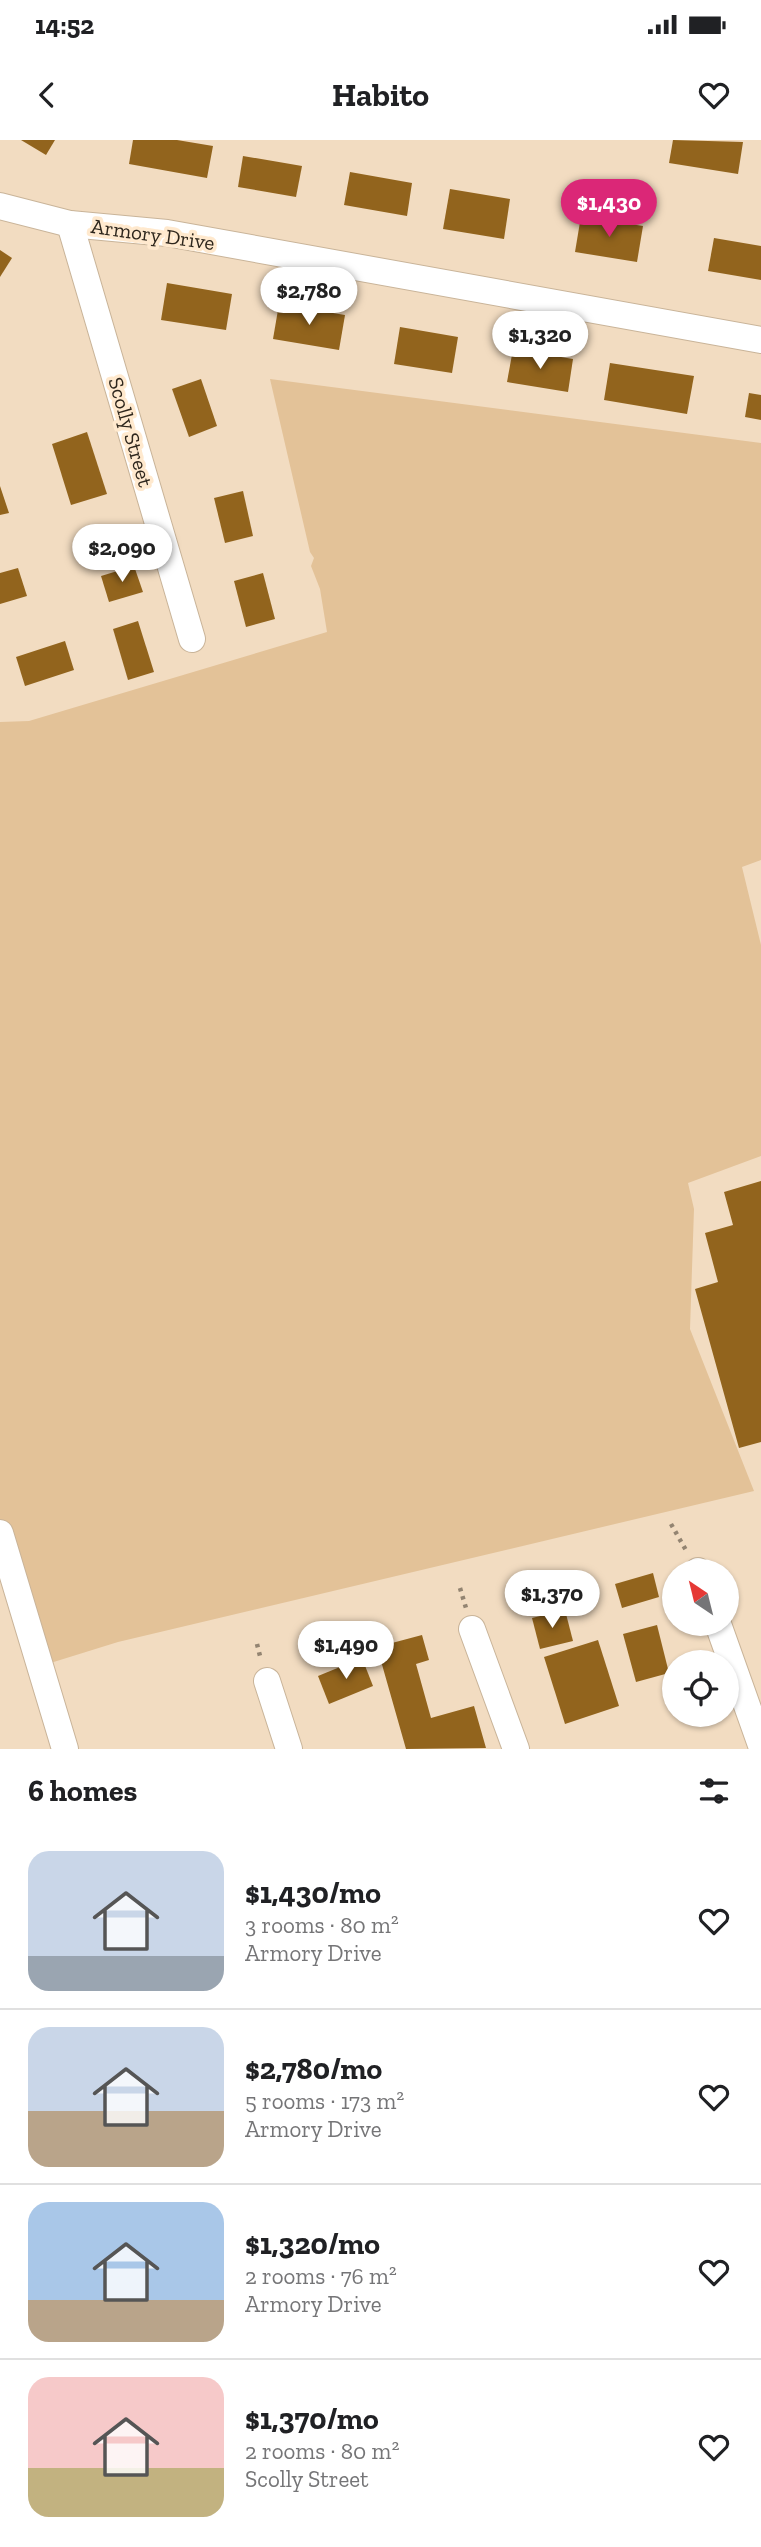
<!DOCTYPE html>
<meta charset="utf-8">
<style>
body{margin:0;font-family:"Zilla Slab",serif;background:#f6f6f6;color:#202124;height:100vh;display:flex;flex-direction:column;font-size:26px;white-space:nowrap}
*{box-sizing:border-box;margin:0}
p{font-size:23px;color:#757577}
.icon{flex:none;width:38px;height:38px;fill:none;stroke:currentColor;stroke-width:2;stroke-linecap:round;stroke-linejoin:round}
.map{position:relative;height:1609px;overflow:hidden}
.sheet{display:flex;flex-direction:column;background:#fff;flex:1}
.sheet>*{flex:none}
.needle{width:46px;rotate:325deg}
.controls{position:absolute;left:662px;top:1419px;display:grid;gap:14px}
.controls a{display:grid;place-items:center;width:77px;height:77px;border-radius:50%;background:#fff;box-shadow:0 2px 5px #0004;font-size:35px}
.price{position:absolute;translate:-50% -60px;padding:0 16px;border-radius:24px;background:#fff;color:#222;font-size:23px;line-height:46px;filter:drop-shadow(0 2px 4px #0008)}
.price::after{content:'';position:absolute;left:50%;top:42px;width:21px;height:16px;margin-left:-10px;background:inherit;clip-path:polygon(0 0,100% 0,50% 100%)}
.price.selected{background:#db2777;color:#fff}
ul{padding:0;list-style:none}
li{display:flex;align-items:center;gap:21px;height:175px;padding:0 28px}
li+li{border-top:2px solid #e0e0e0}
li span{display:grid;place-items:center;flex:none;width:196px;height:140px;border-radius:21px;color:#555}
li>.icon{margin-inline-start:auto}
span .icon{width:84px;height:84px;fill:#fffc;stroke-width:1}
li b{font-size:30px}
h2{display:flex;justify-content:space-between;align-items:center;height:84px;padding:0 28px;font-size:30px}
.status{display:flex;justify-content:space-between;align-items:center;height:49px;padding:0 35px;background:#fff;direction:ltr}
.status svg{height:19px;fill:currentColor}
header{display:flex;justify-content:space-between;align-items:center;height:91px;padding:0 28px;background:#fff;font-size:32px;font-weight:800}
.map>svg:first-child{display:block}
.green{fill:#e3c298}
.building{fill:#92641d}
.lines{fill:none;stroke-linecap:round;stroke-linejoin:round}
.street-casing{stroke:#c9b499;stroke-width:28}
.path{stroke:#938471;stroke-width:4.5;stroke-dasharray:3.5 5;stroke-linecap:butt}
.street{stroke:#fff;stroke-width:26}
.labels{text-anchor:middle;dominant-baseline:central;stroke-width:7;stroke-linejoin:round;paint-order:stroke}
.street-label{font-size:21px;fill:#2e261c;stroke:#ffe9ce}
</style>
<div class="status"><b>14:52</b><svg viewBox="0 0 49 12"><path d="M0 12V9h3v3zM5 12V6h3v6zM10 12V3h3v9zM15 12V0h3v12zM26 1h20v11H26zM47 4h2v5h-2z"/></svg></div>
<header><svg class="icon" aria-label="back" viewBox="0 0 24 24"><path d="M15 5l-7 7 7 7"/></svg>Habito<svg class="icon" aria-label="heart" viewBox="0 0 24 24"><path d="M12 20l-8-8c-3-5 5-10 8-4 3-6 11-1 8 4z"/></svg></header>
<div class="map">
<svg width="761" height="1609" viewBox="0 0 761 1609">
<rect width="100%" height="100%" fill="#f2dcc1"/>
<path class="green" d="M270,239L761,303V720L742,727L761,805V1016L688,1043L694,1069L690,1189L754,1351L118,1502L44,1525L0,1390V582L29,581L327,492L320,449L311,426L314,418L310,412Z"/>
<g class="building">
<path d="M21,0H55L46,15Z"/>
<path d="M133,0H177L213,6L207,38L129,24Z"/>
<path d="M673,0L743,2L738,34L669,23Z"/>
<path d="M243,16L302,26L296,57L238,47Z"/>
<path d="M350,32L412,43L407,76L344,65Z"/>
<path d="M450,49L510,59L504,99L443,89Z"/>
<path d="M581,76L643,86L637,122L575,112Z"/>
<path d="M714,98L761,106V140L708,131Z"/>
<path d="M0,110L12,118L0,137Z"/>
<path d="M167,143L232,154L226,190L161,180Z"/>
<path d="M279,164L345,175L339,210L273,199Z"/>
<path d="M400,187L458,197L452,233L394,224Z"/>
<path d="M513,209L573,219L568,252L507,242Z"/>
<path d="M610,223L694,236L687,274L604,260Z"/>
<path d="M201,239L217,286L189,297L172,249Z"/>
<path d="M749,253L761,255V280L745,277Z"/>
<path d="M87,292L107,354L71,365L52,304Z"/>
<path d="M0,346L9,373L0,375Z"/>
<path d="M243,351L253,396L225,403L214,358Z"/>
<path d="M134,426L143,452L109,462L101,436Z"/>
<path d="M18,428L27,456L0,464V433Z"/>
<path d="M263,433L275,479L246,487L234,441Z"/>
<path d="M138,481L154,532L128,540L113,489Z"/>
<path d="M65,501L74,530L25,546L16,517Z"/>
<path d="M761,1041V1302L739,1308L695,1149L718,1142L705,1093L733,1085L724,1052Z"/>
<path d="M653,1433L659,1457L622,1468L615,1444Z"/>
<path d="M565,1470L573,1501L540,1509L532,1478Z"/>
<path d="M657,1485L669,1533L636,1542L623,1494Z"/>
<path d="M422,1495L429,1520L416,1524L431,1578L474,1566L486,1608L406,1609L377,1507Z"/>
<path d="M598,1500L619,1566L565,1584L544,1517Z"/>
<path d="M362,1518L373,1546L329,1564L318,1536Z"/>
</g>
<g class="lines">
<g class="street-casing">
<g id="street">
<path d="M0,66L70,84L167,93L761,200"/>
<path d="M70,84L192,499"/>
<path d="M0,1393L65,1609"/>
<path d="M698,1431L699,1432"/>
<path d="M718,1484L761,1605"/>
<path d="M472,1489L516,1609"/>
<path d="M267,1541L289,1609"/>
</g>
</g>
<g class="path">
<path d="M671,1384L687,1412"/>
<path d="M460,1448L466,1468"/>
<path d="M257,1504L261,1520"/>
</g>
<use href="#street" class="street"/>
</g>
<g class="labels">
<g class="street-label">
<text transform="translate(153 94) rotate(8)">Armory Drive</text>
<text transform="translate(131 292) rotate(74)">Scolly Street</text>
</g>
</g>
</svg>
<div class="controls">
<a><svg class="needle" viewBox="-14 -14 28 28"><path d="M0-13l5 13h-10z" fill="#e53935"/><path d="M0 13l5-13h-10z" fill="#757577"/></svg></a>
<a><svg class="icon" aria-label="locate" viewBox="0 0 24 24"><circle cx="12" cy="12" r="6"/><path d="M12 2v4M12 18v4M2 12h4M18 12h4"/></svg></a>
</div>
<b class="price selected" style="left:609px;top:99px">$1,430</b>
<b class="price" style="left:309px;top:187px">$2,780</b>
<b class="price" style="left:540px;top:231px">$1,320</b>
<b class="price" style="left:122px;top:444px">$2,090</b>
<b class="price" style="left:552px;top:1490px">$1,370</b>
<b class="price" style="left:346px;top:1541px">$1,490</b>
</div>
<section class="sheet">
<h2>6 homes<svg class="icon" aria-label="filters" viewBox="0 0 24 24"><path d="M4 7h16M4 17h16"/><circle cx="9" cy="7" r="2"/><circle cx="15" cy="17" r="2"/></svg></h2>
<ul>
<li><span style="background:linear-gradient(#c9d6e8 75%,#9aa5b1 0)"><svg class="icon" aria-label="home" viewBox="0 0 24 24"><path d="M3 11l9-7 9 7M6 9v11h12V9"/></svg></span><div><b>$1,430/mo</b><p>3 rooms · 80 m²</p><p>Armory Drive</p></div><svg class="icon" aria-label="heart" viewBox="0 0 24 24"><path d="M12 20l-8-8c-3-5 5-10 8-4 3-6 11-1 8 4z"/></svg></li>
<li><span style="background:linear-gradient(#c9d6e8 60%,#b9a48a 0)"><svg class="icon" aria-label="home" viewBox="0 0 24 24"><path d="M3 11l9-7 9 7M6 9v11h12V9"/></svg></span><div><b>$2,780/mo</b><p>5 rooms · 173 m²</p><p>Armory Drive</p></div><svg class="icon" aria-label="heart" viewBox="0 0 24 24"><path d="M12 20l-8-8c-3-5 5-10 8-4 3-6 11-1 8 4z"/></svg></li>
<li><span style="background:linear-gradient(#a9c7e8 70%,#b9a48a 0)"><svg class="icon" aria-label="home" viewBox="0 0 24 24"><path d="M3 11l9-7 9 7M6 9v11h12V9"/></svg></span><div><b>$1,320/mo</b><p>2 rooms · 76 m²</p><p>Armory Drive</p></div><svg class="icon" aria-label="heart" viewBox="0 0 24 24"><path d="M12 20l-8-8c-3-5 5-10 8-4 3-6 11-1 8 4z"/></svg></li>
<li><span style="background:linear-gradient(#f6c9c9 65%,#c2b280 0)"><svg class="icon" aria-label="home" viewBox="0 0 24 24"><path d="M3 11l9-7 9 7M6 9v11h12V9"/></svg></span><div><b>$1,370/mo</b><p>2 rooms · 80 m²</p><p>Scolly Street</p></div><svg class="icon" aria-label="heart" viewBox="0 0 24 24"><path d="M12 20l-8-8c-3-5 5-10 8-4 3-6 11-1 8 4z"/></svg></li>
</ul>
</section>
